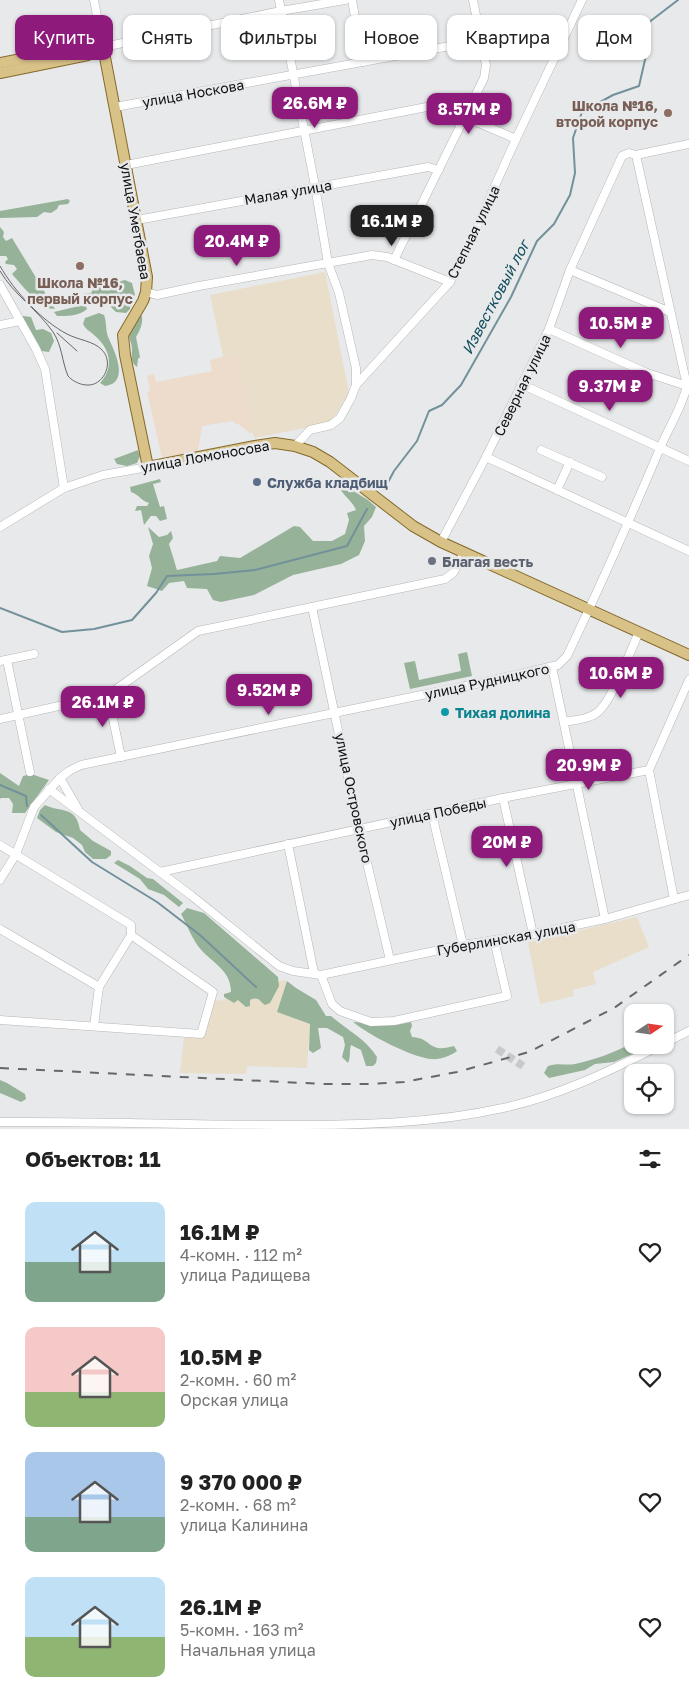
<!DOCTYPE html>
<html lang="ru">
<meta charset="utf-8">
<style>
body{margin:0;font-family:"Golos Text",sans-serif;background:#f6f6f6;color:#222;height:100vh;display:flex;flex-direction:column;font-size:19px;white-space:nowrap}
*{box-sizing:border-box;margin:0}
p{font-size:16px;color:#767676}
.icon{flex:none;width:28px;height:28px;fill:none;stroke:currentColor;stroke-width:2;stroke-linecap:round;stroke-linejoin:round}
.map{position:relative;height:1129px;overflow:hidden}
.details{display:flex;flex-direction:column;background:#fff;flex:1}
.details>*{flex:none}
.banner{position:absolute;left:15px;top:15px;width:660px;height:45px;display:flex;gap:10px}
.needle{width:32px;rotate:77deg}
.tools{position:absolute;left:624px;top:1004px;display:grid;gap:10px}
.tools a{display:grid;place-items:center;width:50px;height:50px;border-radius:10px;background:#fff;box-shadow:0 1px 4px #0004;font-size:25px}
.price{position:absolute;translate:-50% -42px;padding:0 11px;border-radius:10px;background:#8e1a7b;color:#fff;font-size:16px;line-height:32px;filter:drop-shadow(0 1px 2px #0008)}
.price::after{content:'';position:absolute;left:50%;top:30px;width:15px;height:11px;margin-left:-8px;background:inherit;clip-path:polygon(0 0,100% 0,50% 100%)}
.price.on{background:#222;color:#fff}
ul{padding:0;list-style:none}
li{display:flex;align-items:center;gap:15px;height:125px;padding:0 25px}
li span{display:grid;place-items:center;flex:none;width:140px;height:100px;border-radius:10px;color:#555}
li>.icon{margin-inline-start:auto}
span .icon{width:60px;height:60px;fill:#fffc;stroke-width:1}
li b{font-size:21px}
h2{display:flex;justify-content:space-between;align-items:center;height:60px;padding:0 25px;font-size:21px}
.tag{padding:0 18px;border-radius:10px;background:#fff;box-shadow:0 1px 4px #0004;font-size:18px;line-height:45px}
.tag.on{background:#8e1a7b;color:#fff}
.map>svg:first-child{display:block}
.commercial{fill:#eddccb}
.industrial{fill:#e8dec9}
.forest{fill:#96b399}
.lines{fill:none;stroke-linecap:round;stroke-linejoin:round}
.stream{stroke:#72919a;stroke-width:2}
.minor-tunnel{stroke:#c8c9ca;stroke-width:8;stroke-dasharray:8 4;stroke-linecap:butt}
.minor-casing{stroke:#b5b6b7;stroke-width:9}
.major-casing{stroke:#836a2b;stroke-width:12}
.minor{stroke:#fff;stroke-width:8}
.major{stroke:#d9c288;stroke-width:10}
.tram{stroke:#676769;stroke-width:1}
.rail{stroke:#676769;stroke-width:2;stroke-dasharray:9 9;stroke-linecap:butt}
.education-dot{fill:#8d6e63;stroke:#e8e9eb;stroke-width:2}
.service-dot{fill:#5c6f8a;stroke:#e8e9eb;stroke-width:2}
.worship-dot{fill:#6b7280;stroke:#e8e9eb;stroke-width:2}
.culture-dot{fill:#0f9aa8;stroke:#e8e9eb;stroke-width:2}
.labels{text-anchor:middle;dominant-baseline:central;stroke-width:5;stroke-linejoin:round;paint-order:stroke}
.street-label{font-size:14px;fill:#111112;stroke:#e8e9eb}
.education-label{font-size:14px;font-weight:bold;fill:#785e54;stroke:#e8e9eb;text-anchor:end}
.service-label{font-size:14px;font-weight:bold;fill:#4e5e75;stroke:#e8e9eb;text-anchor:start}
.worship-label{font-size:14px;font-weight:bold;fill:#5b616d;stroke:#e8e9eb;text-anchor:start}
.culture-label{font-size:14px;font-weight:bold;fill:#0d838f;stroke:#e8e9eb;text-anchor:start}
.water-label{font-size:15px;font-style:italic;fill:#13505d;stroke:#e8e9eb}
</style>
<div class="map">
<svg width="689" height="1129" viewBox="0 0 689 1129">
<rect width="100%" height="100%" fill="#e8e9eb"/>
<path class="commercial" d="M236,353L253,433H250L238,424L234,423L233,421L202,426L198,451L162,458L147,392L150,391L147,376L154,374L156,382L212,371L210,360Z"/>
<g class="industrial">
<path d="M325,272L349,393L330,423L254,438L236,353L223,356L210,295Z"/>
<path d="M637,917L649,947L593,972L596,984L573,990L574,996L540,1004L528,942Z"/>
<path d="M284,980L287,981L277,1012L310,1024L307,1068L247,1066L246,1074L180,1073L184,1038H204L213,999L219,1001Z"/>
</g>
<g class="forest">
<path d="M68,199L70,201L68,204L59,205L57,209L51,213L44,212L37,217L0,218V211Z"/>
<path d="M0,227L4,232L3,237L6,241L12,238L55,309L45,308L43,301L40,298L33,297L25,289L12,274L17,269L14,265L6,264L5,262L8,259L6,256H0Z"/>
<path d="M125,280L132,283L135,295L131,298L130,309L126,313L116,312L109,305H97L84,300L82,294L91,293L94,288Z"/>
<path d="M79,306H86L87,309C80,316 67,316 57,316L54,312Z"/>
<path d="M99,313L104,315C107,322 105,331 109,339C115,352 130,383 105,386L100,383C115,367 110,348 94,335C89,330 86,330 83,324L85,318Z"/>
<path d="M23,316L31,317L36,330L43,329L51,333L54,341L49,352L41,351L21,319Z"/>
<path d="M140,316H142C143,324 140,330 136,337L140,357L138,359L137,367C130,362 132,356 132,349C132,342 127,337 130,329C132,325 137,320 140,316Z"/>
<path d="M138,450L140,456L137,463L127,466L117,464L114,459Z"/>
<path d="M160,479L161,482L153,484L160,507L164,506L167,519L160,521L156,516H151L144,525L141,510L135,511L137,506H147L149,503C141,501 140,495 131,492L130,487Z"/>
<path d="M342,484L368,500L376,507L372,517L364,526L365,541L359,555L341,564L293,575L254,595L221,602L213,600L207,589L187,588L184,581L169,583L162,591L147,586L152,568L149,556L153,544L148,527L159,537L167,535L171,531L173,538L169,544L177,570L217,561L220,556L240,558L294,526L300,527L313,541H332L345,534L349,520L347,513L356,510C353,502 345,497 340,489Z"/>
<path d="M467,652L472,676L410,689L404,663L415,661L419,680L461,671L458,654Z"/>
<path d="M0,773L19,786L23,776L31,774L49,780L25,813H12L13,804L9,798H1L0,799Z"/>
<path d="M45,805C61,813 76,805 80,830L93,841L111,851V855L106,859H93L85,852L82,845L73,838L56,832L37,818L40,810Z"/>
<path d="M118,860L130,866L147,878L153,879L183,903L179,907L164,895L148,889L140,879L114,863Z"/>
<path d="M187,908L204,913L278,977L279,986L270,1003L265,1005C259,1001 259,996 250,1000V1006L246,1007L238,1000L234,1003L224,997V994L231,992C231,969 210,962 198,946C191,936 187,925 181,914Z"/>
<path d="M287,981L296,988L316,1000L326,1016H331C347,1030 366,1039 377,1057L376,1063L373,1066H366L361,1050L351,1045C349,1051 351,1057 348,1063L342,1057L345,1045L343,1037L327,1028H318L321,1048L313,1053L309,1050L310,1024L277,1012Z"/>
<path d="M353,1022L396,1025L411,1022L412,1026L410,1031L412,1037C428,1038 426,1045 438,1048C443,1049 449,1047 454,1046L457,1051C450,1056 440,1060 431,1059C411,1057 369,1035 353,1022Z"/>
<path d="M632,1043V1045H653L614,1062L595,1064L585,1070L549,1078L544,1073L548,1066C559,1062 565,1066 575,1064C594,1060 616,1052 632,1043Z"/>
<path d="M0,1080L7,1083L25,1094L26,1099L21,1102L0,1093Z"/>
</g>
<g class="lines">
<g class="stream">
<path d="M384,490L394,471L417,441L429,411L442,405L461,385L511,297L537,241L554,224L570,195L575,173L573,138L582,112L613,95L639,86L647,51L643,32L648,23L678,0"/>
<path d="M0,608L62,632L94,629L132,620L156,593L167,576L214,574L255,570L347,546L367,509"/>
<path d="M0,785L26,796L27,806"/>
<path d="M41,815L92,862L157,902L200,935L256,987"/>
</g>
<path class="minor-tunnel" d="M497,1049L523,1066"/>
<g class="minor-casing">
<g id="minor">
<path d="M94,0L103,47L281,11L345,0"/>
<path d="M279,0L315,186L328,263L339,293L356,368V385"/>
<path d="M352,0L363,62"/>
<path d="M115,107L544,29L563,39"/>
<path d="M126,165L437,105L516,139"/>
<path d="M137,220L428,167L439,170"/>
<path d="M394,260L484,78L486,65L473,0"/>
<path d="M570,270L670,312"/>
<path d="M0,285L36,349L45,369L64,488"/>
<path d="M146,292L157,295L199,286L372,255L387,257L450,282"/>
<path d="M0,325L20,321"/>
<path d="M549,329L647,373L687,386L689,383"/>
<path d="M521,384L689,461"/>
<path d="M295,446L310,430L331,425L340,418L351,398L356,385L450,282L464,255L516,139L582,0"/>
<path d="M541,450L602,477"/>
<path d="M486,457L689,551"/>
<path d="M557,490L570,462"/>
<path d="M0,527L64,488L103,475L148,467"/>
<path d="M441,542L486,457L549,329L570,270L622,156L629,153L636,155L689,144"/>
<path d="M312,607L359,829L390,960"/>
<path d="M7,660L30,772"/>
<path d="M0,661L34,654"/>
<path d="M552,667L605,919"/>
<path d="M108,695L121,757"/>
<path d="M0,719L108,695L198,631L445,579L453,573L464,553"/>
<path d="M564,722C575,720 592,719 600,710C614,695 630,652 639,632"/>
<path d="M649,770L674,899"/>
<path d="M60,778L78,809"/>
<path d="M49,789L192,896L279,966L293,971L321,975L463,945L533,934L605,919L689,895"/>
<path d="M503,798L533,934"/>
<path d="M432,814L463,945"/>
<path d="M288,844L314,973"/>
<path d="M0,845L131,925V935L213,992L201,1034L0,1020"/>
<path d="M160,872L503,798L649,770L689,680"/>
<path d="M0,880L16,854L34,807L60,778L69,771L81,765L480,683L558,665L567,656C599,589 629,521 658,453C667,430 681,410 687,386L636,155"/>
<path d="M0,929L99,987"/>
<path d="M321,975L332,1004L340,1011L371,1022L394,1021L507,996L494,940"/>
<path d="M94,1026L99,987L131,935"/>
<path d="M665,1043L689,1031"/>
<path d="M0,1122C95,1121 190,1125 284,1125C358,1125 431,1124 503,1108C558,1096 610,1071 661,1045"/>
</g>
</g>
<g class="major-casing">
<g id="major">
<path d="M103,47L147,277L146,292L143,301L123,335L125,355L148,467L255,446L275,443L295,446L313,452L330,462L413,526L441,542L689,655"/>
<path d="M0,63L87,46L102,47"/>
<path d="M0,73L88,55L103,47"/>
</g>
</g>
<use href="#minor" class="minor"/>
<use href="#major" class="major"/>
<g class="tram">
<path d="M0,266C14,291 42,321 67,334C78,340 94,341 102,350C111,359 108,374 99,381C90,389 75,384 68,376C62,362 62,345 53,332C38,310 14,295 0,271"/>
<path d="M57,333L77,351"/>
</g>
<path class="rail" d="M0,1068L324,1084H369L404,1082L457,1072L529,1052L614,1008L689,955"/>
</g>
<g class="education-dot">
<circle cx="668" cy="113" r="5"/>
<circle cx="80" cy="266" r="5"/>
</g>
<circle class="service-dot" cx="257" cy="482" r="5"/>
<circle class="worship-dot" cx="432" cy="561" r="5"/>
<circle class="culture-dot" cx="445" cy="712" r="5"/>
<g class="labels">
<g class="street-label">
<text transform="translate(193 93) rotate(-10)">улица Носкова</text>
<text transform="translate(288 192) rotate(-10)">Малая улица</text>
<text transform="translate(136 221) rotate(80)">улица Уметбаева</text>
<text transform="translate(473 232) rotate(-64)">Степная улица</text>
<text transform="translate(522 385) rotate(-64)">Северная улица</text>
<text transform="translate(205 456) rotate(-10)">улица Ломоносова</text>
<text transform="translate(487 681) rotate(-12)">улица Рудницкого</text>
<text transform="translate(354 798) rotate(78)">улица Островского</text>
<text transform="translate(438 812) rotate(-12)">улица Победы</text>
<text transform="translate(506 938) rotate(-10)">Губерлинская улица</text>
</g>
<g class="education-label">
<text x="658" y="105">Школа №16,<tspan x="658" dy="16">второй корпус</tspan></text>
<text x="80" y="282" text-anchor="middle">Школа №16,<tspan x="80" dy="16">первый корпус</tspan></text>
</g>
<g class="service-label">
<text x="267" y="482">Служба кладбищ</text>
</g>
<g class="worship-label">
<text x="442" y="561">Благая весть</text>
</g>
<g class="culture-label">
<text x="455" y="712">Тихая долина</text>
</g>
<g class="water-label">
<text transform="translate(495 297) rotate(-62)">Известковый лог</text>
</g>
</g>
</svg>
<div class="tools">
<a><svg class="needle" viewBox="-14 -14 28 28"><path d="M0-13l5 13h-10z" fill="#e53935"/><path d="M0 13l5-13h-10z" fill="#767676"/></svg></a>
<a><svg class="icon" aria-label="locate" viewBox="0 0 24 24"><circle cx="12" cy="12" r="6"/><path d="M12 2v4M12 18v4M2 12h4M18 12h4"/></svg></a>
</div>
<b class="price" style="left:315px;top:129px">26.6M ₽</b>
<b class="price" style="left:469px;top:135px">8.57M ₽</b>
<b class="price on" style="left:392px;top:247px">16.1M ₽</b>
<b class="price" style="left:237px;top:267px">20.4M ₽</b>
<b class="price" style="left:621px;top:349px">10.5M ₽</b>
<b class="price" style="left:610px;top:412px">9.37M ₽</b>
<b class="price" style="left:621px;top:699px">10.6M ₽</b>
<b class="price" style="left:269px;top:716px">9.52M ₽</b>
<b class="price" style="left:103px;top:728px">26.1M ₽</b>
<b class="price" style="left:589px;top:791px">20.9M ₽</b>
<b class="price" style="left:507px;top:868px">20M ₽</b>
<div class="banner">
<a class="tag on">Купить</a>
<a class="tag">Снять</a>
<a class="tag">Фильтры</a>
<a class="tag">Новое</a>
<a class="tag">Квартира</a>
<a class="tag">Дом</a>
</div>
</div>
<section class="details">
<h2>Объектов: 11<svg class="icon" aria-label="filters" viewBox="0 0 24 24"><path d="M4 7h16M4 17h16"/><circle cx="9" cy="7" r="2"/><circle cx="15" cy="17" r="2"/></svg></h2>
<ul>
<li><span style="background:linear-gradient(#bfe0f5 60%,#7fa58c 0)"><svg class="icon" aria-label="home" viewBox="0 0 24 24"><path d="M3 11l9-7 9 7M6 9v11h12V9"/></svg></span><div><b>16.1M ₽</b><p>4-комн. · 112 m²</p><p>улица Радищева</p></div><svg class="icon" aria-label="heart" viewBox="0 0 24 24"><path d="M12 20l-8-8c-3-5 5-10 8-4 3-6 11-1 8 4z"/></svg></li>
<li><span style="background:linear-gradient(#f6c9c9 65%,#8fb573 0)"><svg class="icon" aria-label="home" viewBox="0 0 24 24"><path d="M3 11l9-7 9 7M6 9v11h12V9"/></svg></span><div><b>10.5M ₽</b><p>2-комн. · 60 m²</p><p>Орская улица</p></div><svg class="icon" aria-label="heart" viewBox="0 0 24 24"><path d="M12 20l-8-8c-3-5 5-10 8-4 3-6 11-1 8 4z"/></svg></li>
<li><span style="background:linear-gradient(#a9c7e8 65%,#7fa58c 0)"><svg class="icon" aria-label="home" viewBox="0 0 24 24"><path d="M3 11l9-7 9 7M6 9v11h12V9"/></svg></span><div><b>9 370 000 ₽</b><p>2-комн. · 68 m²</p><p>улица Калинина</p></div><svg class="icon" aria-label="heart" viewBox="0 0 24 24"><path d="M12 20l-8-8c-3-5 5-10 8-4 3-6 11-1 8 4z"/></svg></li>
<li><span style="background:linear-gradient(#bfe0f5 60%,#8fb573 0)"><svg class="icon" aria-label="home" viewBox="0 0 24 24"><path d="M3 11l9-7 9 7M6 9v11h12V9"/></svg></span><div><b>26.1M ₽</b><p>5-комн. · 163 m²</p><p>Начальная улица</p></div><svg class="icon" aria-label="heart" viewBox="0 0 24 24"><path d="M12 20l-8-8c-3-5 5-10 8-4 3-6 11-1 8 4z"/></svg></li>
</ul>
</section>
